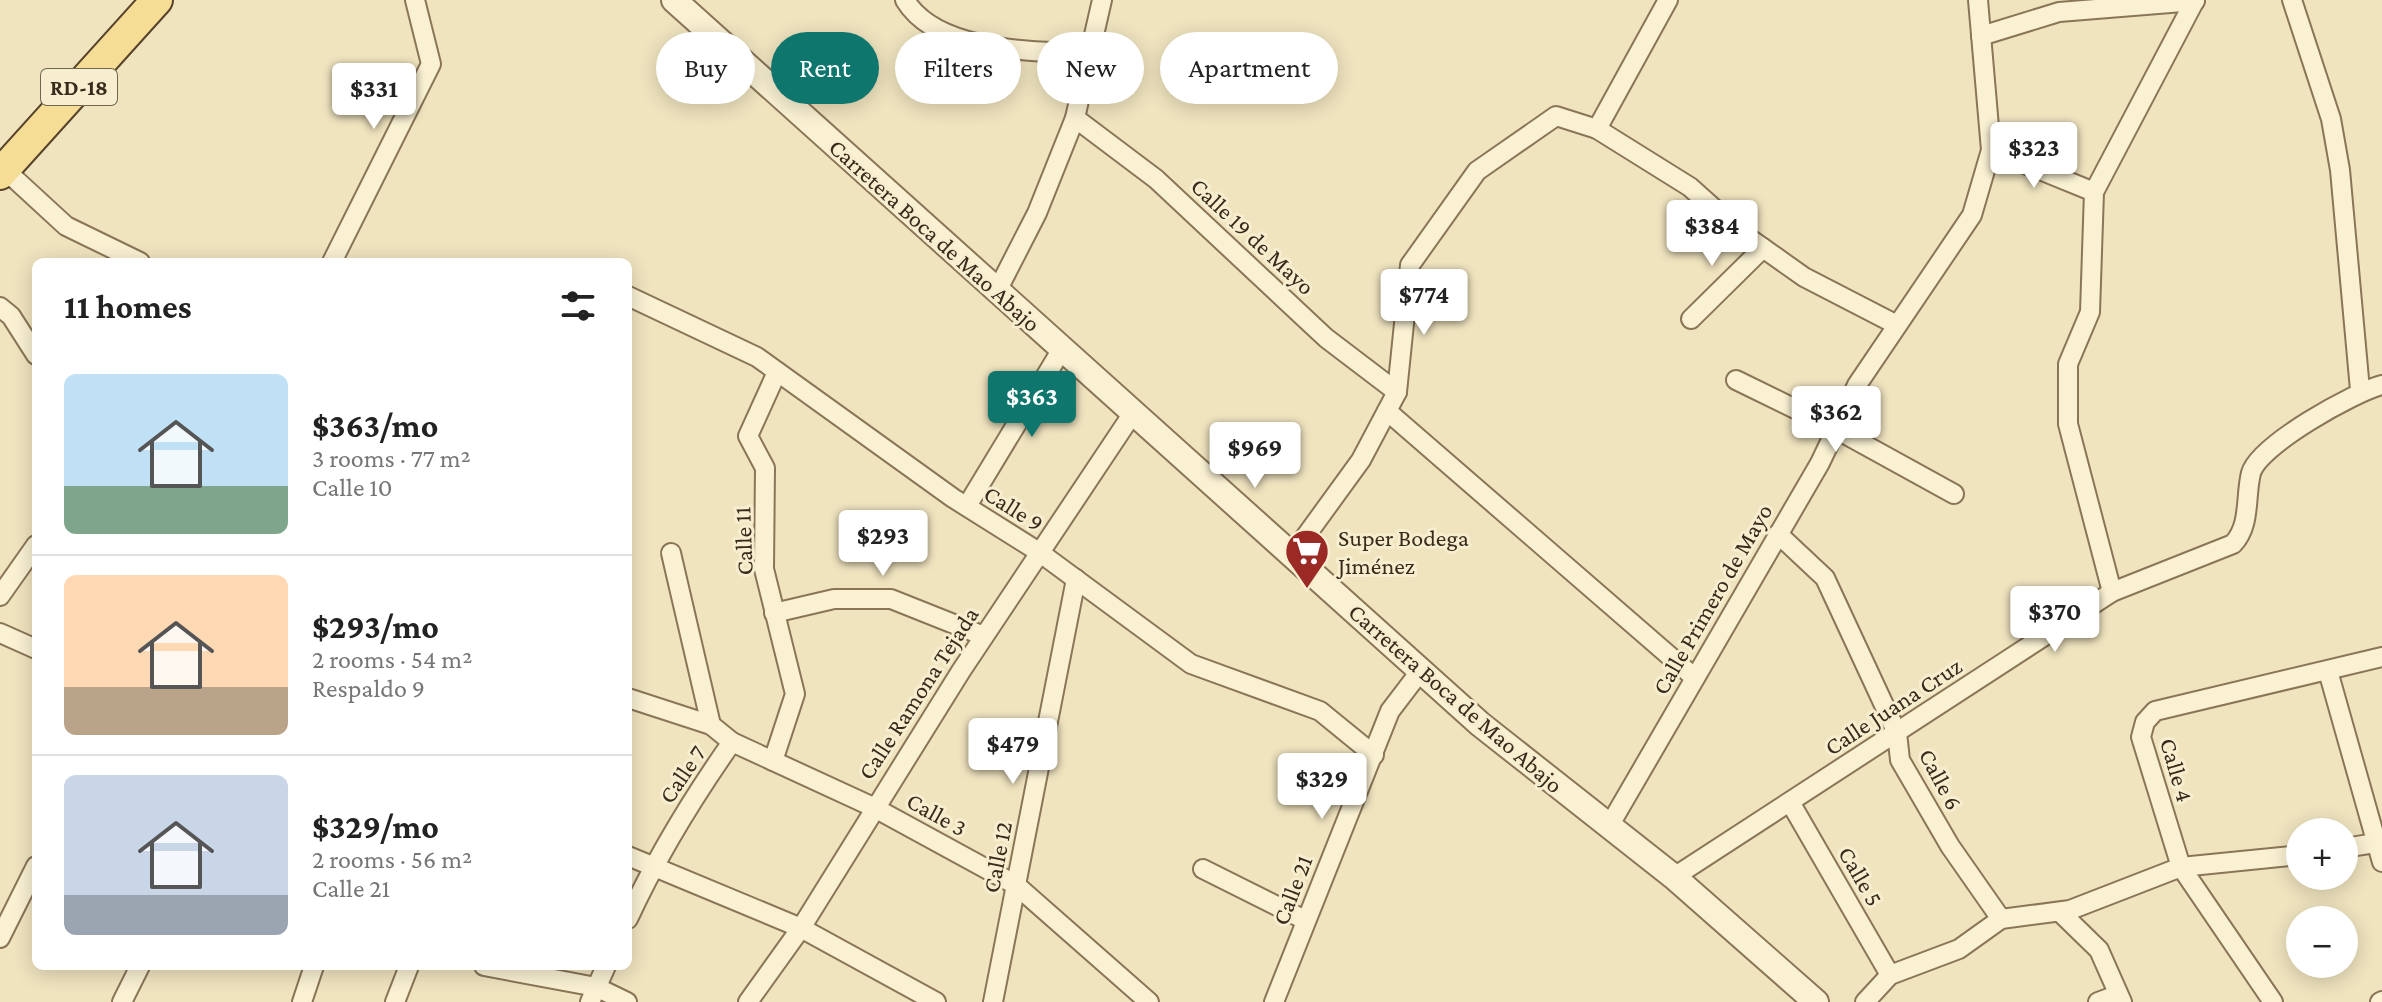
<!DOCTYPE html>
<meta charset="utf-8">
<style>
body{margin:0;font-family:"Crimson Pro",serif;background:#f6f6f6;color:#222;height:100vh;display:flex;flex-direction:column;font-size:30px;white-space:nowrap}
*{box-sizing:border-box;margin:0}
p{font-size:26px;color:#767676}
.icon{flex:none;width:44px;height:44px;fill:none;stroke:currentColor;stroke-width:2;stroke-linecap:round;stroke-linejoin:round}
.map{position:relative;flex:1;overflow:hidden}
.sheet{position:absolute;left:32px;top:258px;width:600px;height:712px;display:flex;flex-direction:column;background:#fff;border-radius:12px;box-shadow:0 4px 20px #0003}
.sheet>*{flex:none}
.hud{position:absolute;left:656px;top:32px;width:760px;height:72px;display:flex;gap:16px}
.controls{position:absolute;left:2286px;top:818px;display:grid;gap:16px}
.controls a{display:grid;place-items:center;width:72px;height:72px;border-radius:50%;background:#fff;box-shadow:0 4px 20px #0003;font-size:40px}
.price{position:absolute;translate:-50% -68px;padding:0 18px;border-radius:8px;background:#fff;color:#222;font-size:26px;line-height:52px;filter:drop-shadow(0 2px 4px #0008)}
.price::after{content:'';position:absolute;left:50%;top:48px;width:24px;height:18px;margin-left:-12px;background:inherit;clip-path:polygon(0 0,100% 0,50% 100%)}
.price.active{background:#0f766e;color:#fff}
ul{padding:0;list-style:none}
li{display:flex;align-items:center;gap:24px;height:200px;padding:0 32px}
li+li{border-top:2px solid #e0e0e0}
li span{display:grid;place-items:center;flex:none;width:224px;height:160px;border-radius:12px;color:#555}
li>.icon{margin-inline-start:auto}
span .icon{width:96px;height:96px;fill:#fffc;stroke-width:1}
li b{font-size:34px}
h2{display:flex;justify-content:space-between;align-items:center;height:96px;padding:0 32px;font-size:34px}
.chip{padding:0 28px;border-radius:36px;background:#fff;box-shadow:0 4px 20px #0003;font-size:28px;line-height:72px}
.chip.active{background:#0f766e;color:#fff}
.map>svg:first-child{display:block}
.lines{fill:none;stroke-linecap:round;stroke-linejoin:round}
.minor-casing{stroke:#8a7557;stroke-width:22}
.tertiary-casing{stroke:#8a7557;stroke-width:28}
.primary-casing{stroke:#57422b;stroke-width:34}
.minor{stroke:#faf1d3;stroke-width:18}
.tertiary{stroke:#faf1d3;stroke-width:24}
.primary{stroke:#f6dd95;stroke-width:30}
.labels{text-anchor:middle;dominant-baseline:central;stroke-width:6;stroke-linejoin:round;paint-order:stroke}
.shield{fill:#f7eecf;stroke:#716652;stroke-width:2}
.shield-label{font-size:22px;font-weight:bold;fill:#382b1c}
.street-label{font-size:24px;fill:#382b1c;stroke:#f7eecf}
.poi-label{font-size:24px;fill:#382b1c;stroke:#f7eecf;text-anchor:start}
</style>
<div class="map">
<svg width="2382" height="1002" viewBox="0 0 2382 1002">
<rect width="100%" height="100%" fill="#f0e4bf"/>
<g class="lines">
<g class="minor-casing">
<g id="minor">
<path d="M905,0C937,53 1035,51 1091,54"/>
<path d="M2292,0L2331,119L2340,170L2360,390"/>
<path d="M1981,36L2059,12L2195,1"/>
<path d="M1075,118L1156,179L1326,338L1397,392"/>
<path d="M1597,129L1668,0"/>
<path d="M1991,150L2094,192"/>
<path d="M4,169L66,226L140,262"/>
<path d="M332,262L431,64L415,0"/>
<path d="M997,291L1037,213L1075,118L1102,0"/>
<path d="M628,296L757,357L953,498L1039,552L1191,664L1320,711L1374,755"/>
<path d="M0,307L11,316L36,355"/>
<path d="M1691,319L1763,248"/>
<path d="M1736,380L1836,429L1954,494"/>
<path d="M1387,411L1695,678"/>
<path d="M967,506L1062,349"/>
<path d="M1778,534L1825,578L1897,733L1900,760L1950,846L2001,919"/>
<path d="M671,553L711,725"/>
<path d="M1292,555L1361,460L1397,392L1410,265L1477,171L1556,116L1597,129L1690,187L1739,231L1804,277L1897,325"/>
<path d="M2112,592L2068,424V364L2090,312L2094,192L2195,0"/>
<path d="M0,596L36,545"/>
<path d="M774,613L834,599H891L984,636"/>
<path d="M0,633L36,649"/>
<path d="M2328,671L2382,862"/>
<path d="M628,698L711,725L732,742L873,807L1016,885L1149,1002"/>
<path d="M773,761L795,694L764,569L765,468L748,436L777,372"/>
<path d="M1790,802L1890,975"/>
<path d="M1608,828L1820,463L1857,385L1972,215L1991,150L1978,0"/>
<path d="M2344,848L2382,842"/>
<path d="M628,856L801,928L936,1002"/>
<path d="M1203,869L1305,920"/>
<path d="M1674,877L2112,592L2233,544C2251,525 2245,497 2251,473C2259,445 2354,392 2382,385"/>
<path d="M2060,912L2099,950L2122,1002"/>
<path d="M628,919C657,856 692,799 732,742"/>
<path d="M0,938L36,866"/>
<path d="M484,966L596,987L627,1002"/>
<path d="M122,1002L140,966"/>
<path d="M302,1002L314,966"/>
<path d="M395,1002L409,966"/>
<path d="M590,1002L606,966"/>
<path d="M748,1002L801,928L961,671L1133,413"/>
<path d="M993,1002L1076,579"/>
<path d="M1274,1002L1390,711L1422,669"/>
<path d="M1865,1002L1890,975L1959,949L2001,919L2070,910L2181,867L2300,855"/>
<path d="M2098,1002L2117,995"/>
<path d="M2273,1002L2181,867L2141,737L2145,722L2155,711L2382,657"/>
<path d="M2380,1002L2382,1001"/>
</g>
</g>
<g class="tertiary-casing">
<path id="tertiary" d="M674,0L1480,724L1674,877L1816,1002"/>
</g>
<g class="primary-casing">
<path id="primary" d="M0,174L157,0"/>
</g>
<use href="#minor" class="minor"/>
<use href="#tertiary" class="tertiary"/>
<use href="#primary" class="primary"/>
</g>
<defs>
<g id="supermarket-pin" transform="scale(2.3)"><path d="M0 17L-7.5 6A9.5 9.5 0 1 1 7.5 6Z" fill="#9b2a24" stroke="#f7eecf"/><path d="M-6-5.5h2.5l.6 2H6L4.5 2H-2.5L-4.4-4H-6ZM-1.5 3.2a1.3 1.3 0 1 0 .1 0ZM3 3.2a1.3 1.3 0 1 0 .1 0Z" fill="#fff"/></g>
</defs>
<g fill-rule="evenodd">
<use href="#supermarket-pin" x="1307" y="551"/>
</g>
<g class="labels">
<rect class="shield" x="41" y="69" width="76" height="36" rx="6"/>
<g class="shield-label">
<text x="79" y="87">RD-18</text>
</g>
<g class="street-label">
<text transform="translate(935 235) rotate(42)">Carretera Boca de Mao Abajo</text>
<text transform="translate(1253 236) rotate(43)">Calle 19 de Mayo</text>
<text transform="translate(1014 508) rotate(32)">Calle 9</text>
<text transform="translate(743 541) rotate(-92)">Calle 11</text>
<text transform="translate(1712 599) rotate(-60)">Calle Primero de Mayo</text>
<text transform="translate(918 693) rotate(-57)">Calle Ramona Tejada</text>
<text transform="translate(1456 698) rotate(41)">Carretera Boca de Mao Abajo</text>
<text transform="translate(1893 706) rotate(-33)">Calle Juana Cruz</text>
<text transform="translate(2177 770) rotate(74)">Calle 4</text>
<text transform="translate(682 774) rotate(-56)">Calle 7</text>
<text transform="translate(1941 779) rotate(62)">Calle 6</text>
<text transform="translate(937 814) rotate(29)">Calle 3</text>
<text transform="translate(997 857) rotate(-79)">Calle 12</text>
<text transform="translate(1861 876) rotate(60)">Calle 5</text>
<text transform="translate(1292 890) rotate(-69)">Calle 21</text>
</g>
<g class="poi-label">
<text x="1338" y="537">Super Bodega<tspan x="1338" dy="28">Jiménez</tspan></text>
</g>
</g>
</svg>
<div class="controls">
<a>+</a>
<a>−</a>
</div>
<b class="price" style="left:374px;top:131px">$331</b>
<b class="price" style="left:2034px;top:190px">$323</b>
<b class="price" style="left:1712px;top:268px">$384</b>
<b class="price" style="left:1424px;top:337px">$774</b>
<b class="price active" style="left:1032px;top:439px">$363</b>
<b class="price" style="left:1836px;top:454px">$362</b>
<b class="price" style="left:1255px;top:490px">$969</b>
<b class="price" style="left:883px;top:578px">$293</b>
<b class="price" style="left:2055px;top:654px">$370</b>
<b class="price" style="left:1013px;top:786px">$479</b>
<b class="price" style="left:1322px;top:821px">$329</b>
<div class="hud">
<a class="chip">Buy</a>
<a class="chip active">Rent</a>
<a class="chip">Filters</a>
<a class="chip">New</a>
<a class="chip">Apartment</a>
</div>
<section class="sheet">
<h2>11 homes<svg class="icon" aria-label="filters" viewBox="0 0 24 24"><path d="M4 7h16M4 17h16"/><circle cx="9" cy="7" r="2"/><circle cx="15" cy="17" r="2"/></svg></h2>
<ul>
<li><span style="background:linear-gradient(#bfe0f5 70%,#7fa58c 0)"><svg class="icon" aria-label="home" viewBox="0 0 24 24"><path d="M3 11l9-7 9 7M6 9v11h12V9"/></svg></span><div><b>$363/mo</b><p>3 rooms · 77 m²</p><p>Calle 10</p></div></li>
<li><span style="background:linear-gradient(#ffd9b3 70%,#b9a48a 0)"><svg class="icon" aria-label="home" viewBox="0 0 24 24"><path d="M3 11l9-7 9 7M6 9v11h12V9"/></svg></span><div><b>$293/mo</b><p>2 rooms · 54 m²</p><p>Respaldo 9</p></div></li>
<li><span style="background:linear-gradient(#c9d6e8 75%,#9aa5b1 0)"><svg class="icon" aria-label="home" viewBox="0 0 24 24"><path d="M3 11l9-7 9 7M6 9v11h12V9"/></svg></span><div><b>$329/mo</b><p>2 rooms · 56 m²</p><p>Calle 21</p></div></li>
</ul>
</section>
</div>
